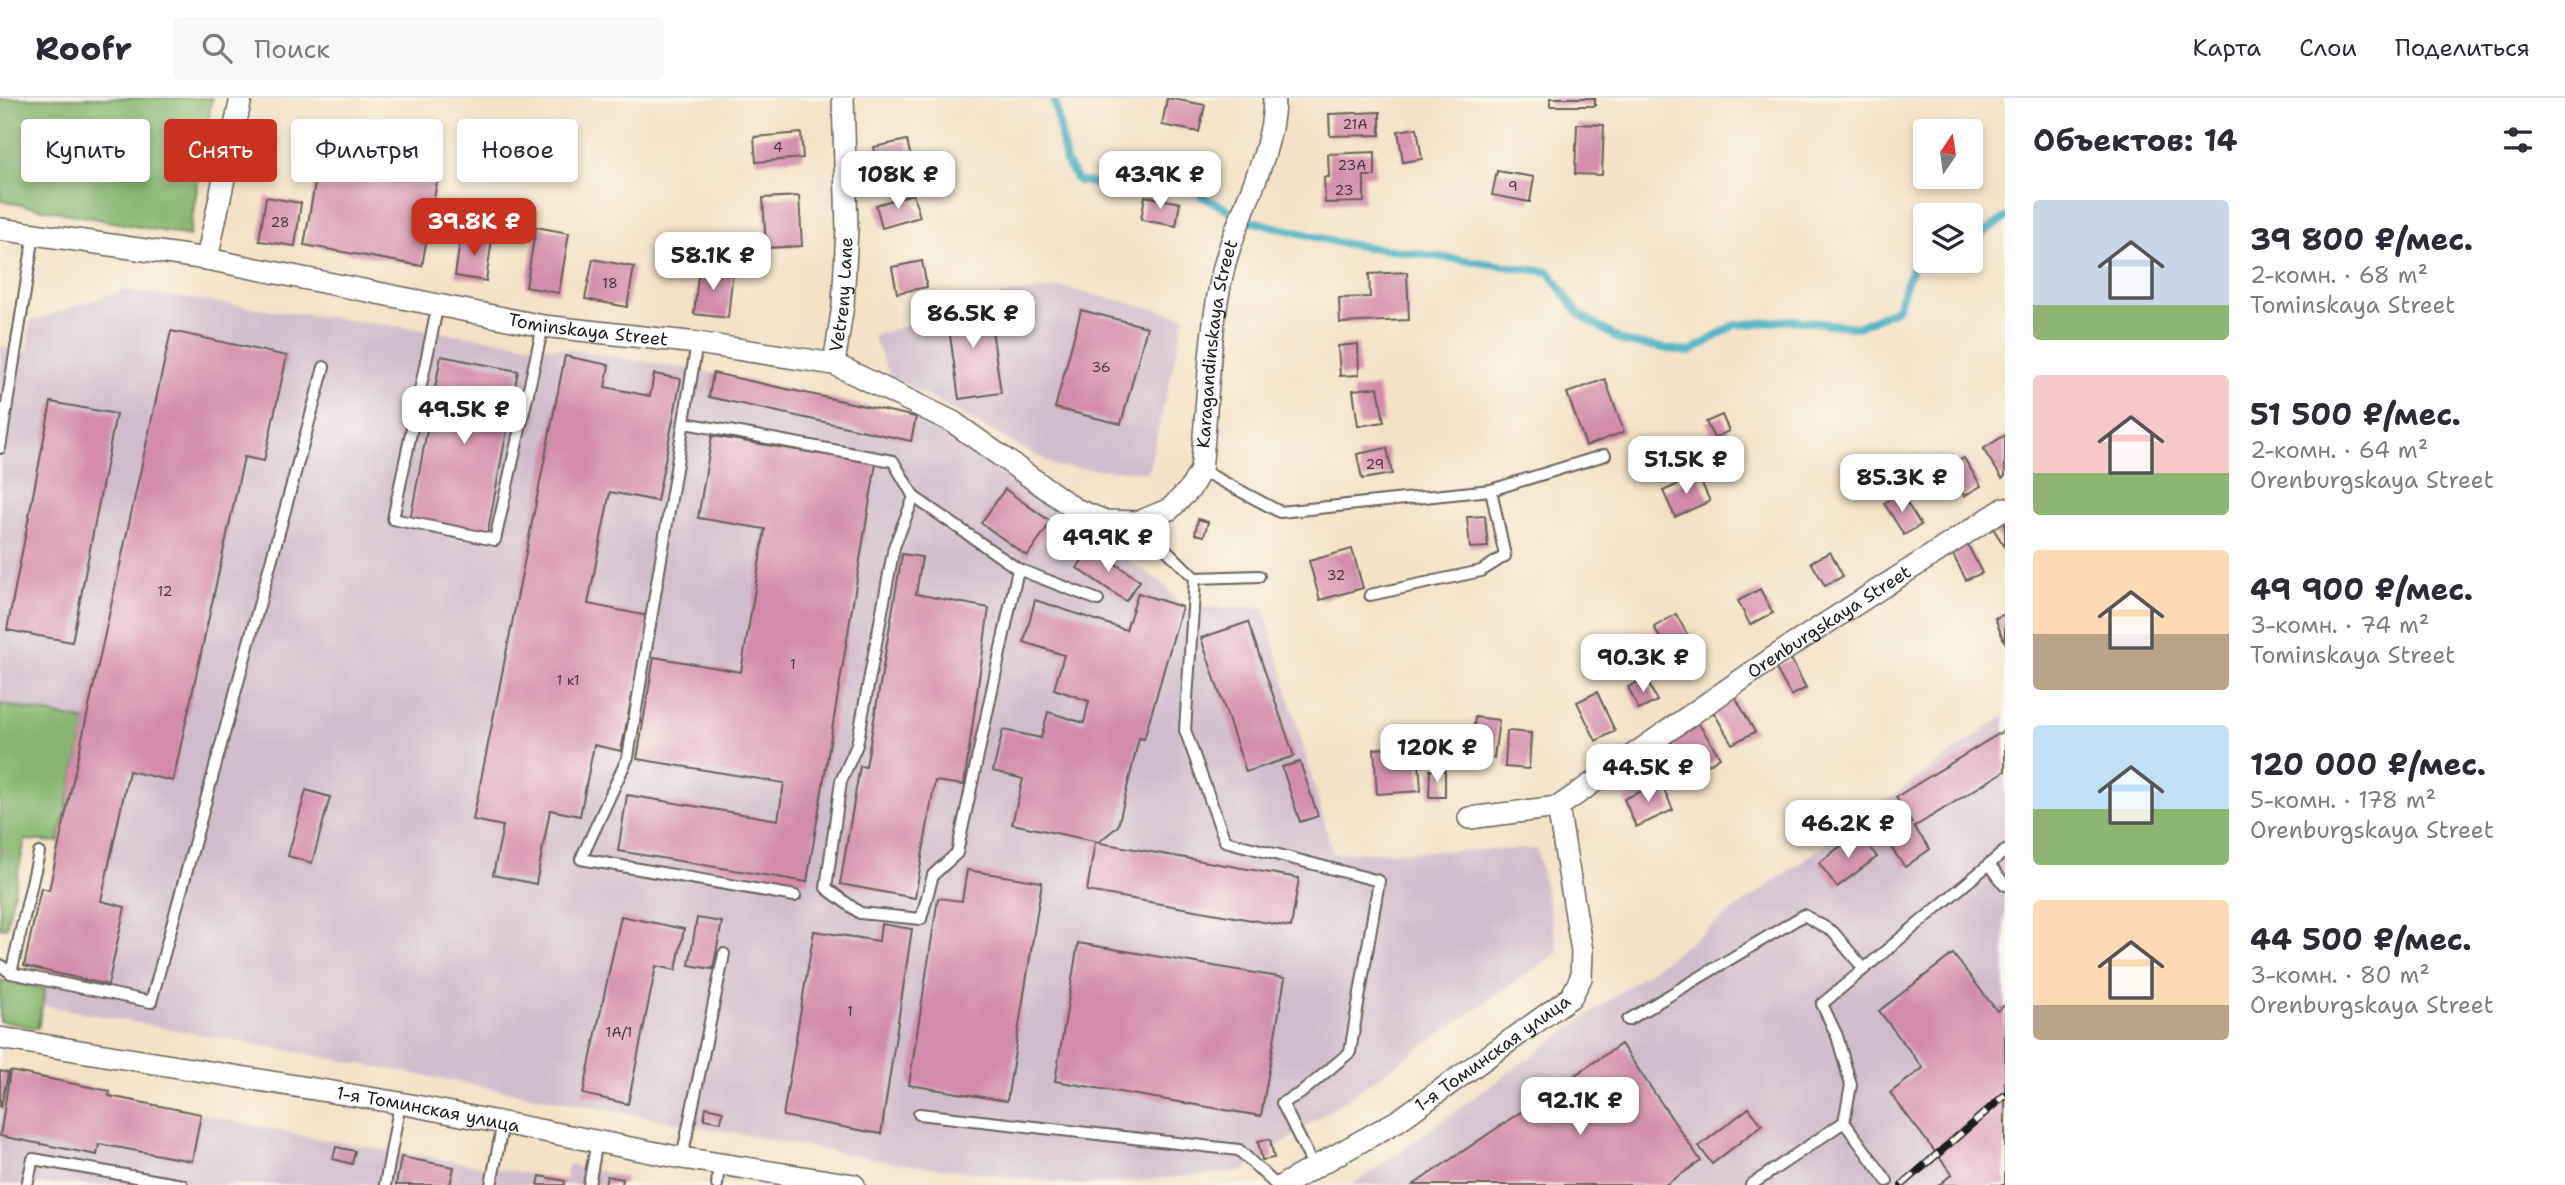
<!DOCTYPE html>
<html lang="ru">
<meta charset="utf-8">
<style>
body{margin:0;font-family:"Shantell Sans",sans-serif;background:#f7f7f7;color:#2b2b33;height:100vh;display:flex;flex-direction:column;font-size:26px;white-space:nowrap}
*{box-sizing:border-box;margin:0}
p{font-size:23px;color:#7c7c81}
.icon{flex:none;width:38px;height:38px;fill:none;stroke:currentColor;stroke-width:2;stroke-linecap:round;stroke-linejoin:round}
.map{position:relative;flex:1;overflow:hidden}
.sheet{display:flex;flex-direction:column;background:#fff;width:560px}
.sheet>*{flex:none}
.banner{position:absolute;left:21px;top:21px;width:665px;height:63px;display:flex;gap:14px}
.needle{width:46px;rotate:13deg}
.buttons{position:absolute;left:1913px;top:21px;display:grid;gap:14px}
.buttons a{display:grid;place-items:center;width:70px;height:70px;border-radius:7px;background:#fff;box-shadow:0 4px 10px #0003;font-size:35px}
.price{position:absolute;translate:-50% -60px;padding:0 16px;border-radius:14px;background:#fff;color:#222;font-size:23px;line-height:46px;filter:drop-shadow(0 2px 4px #0008)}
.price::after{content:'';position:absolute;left:50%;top:42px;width:21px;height:16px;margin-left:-10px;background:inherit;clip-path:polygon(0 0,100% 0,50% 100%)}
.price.selected{background:#c8321e;color:#fff}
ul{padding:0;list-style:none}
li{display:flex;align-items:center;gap:21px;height:175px;padding:0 28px}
li span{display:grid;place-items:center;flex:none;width:196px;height:140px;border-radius:7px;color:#555}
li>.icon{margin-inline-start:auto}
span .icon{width:84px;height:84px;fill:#fffc;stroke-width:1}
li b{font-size:30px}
h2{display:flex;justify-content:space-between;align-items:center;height:84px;padding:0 28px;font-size:30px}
.chip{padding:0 24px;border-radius:7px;background:#fff;box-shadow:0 4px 10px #0003;font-size:24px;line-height:63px}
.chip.selected{background:#c8321e;color:#fff}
header{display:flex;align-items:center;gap:42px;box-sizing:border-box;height:98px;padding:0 35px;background:#fff;border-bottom:2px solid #e1e1e2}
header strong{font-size:33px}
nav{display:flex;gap:38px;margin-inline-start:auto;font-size:24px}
.search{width:490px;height:63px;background:#f7f7f7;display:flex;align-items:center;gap:18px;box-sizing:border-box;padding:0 24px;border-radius:7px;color:#7c7c81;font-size:26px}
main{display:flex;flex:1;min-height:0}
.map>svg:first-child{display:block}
.industrial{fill:#d0bdcc}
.forest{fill:#88b66f;stroke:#526946;stroke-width:2}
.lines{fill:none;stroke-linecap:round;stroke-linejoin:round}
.stream{stroke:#41adbf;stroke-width:8}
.building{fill:#d38daa}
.service-casing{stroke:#676158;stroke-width:14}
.minor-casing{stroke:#676158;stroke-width:24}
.service{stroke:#fff;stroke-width:10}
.minor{stroke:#fff;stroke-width:21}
.rail-casing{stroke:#1c1c1c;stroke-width:8}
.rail{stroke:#fbf7ec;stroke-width:5;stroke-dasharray:16;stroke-linecap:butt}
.labels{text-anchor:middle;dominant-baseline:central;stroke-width:5;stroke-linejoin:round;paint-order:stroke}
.number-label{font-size:14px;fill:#4a3840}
.street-label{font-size:18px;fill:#1c1c1c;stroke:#fbf7ec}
</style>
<header>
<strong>Roofr</strong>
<div class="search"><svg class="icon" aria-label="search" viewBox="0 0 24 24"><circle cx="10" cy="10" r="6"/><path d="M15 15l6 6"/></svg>Поиск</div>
<nav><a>Карта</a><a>Слои</a><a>Поделиться</a></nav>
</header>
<main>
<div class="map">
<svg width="2005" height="1087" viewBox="0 0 2005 1087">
<rect width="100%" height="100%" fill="#fbf7ec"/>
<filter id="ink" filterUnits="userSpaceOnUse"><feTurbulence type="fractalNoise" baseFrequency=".0143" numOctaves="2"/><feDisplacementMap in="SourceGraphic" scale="14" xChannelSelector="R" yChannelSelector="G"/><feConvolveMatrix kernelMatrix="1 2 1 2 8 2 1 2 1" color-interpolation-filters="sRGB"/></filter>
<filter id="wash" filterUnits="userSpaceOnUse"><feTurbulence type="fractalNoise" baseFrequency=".00686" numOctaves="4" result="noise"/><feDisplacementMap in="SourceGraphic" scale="28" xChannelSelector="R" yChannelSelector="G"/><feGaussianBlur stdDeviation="1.57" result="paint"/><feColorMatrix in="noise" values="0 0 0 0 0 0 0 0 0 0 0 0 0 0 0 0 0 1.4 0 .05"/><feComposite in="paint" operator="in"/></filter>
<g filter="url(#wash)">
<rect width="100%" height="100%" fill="#f3e2c7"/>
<g class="industrial">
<path d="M1062,189L1185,218L1148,374L1058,369L890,278L873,238L1000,198Z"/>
<path d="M123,192L566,251L713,275L916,319L1164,486L1182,509L1264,510L1333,755L1537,751L1558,854L1241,1074L1081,1087L896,1065L41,907L49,874L24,868L41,790L49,791L87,623L0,606V248L28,254L30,224Z"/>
<path d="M2005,618V1087H1353L2002,619Z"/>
<path d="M0,973L308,1039L565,1082L568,1067L627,1079L625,1087H0Z"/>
</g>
<g class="forest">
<path d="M0,0H212L189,138L0,103Z"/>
<path d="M0,606L87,623L58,744L25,742L6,830H0Z"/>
<path d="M0,882L45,891L38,930L0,923Z"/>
</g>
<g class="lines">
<g class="stream">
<path d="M1054,0L1066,64L1078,83L1108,88L1178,71L1203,99L1251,123L1340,145L1549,174L1579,216L1624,244L1690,254L1734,227L1793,222L1857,229L1897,211L1917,156L1925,154"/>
<path d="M1970,144L2005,120"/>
</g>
</g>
<g id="blocks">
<g class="building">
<path d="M1167,0L1205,7L1199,34L1162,27Z"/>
<rect x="1550" y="0" width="45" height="8"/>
<path d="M1380,14V37L1330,38L1329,16Z"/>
<path d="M1577,26L1604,27L1602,77L1575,76Z"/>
<path d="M1417,30L1422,61L1403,64L1398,33Z"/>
<path d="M801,35L803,60L756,64L754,39Z"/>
<path d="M907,42L914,74L880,80L874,49Z"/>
<path d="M321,51L439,72L422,168L304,147Z"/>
<path d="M1375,54V78H1364V104L1325,105L1324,79H1329L1328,56Z"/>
<path d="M1497,73L1534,79L1530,104L1492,97Z"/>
<path d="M913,96L920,119L882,130L876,107Z"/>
<path d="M799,98L802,148L766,150L763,100Z"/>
<path d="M1145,98L1180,105L1176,128L1141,122Z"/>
<path d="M266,99L301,105L295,148L259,143Z"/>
<path d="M536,129L569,135L559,195L526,189Z"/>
<path d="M461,136L492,141L486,183L455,178Z"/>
<path d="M593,161L634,169L627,209L585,201Z"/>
<path d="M922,163L927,189L897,195L892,169Z"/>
<path d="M699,168L733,172L728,220L694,216Z"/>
<path d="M1407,174L1409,222L1340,225L1339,200L1370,199L1369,176Z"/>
<path d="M988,203L1001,295L959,301L946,209Z"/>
<path d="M1081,212L1147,229L1121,326L1055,310Z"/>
<path d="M171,233L287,258L264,363L244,359L173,683L129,673L101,803L125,809L108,887L24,868L41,790L49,792Z"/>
<path d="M1358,246L1359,277L1340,278L1338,248Z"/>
<path d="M441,258L518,273L487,438L410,423Z"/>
<path d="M565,258L609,267L605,289L650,298L654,276L681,281L657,403L610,394L588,506L648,518L621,653L594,647L580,718L550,712L536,786L493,777L503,728L473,722Z"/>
<path d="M713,275L916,319L911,343L709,299Z"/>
<path d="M1605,281L1624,334L1586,348L1567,295Z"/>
<path d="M1378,289L1384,324L1358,328L1353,292Z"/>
<path d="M51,304L116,316L72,544L7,532Z"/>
<path d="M1722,317L1729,333L1714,340L1706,324Z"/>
<path d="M2005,337V378L2002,380L1983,351Z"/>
<path d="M712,338L876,365L807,784L618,753L627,697L778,722L784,685L637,661L654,559L741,574L765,431L698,420Z"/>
<path d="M1681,341L1688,361L1654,374L1646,353Z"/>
<path d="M1387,350L1392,376L1362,381L1357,356Z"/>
<path d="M1964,360L1981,388L1964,398L1947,370Z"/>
<path d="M1698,377L1710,403L1675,419L1663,393Z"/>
<path d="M1005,391L1051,424L1027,458L981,425Z"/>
<path d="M1900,394L1921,427L1904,437L1884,405Z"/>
<path d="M1485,418L1488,449L1470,450L1467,419Z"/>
<path d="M2005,419V449L1991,427Z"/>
<path d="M1198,421L1208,424L1204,438L1195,436Z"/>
<path d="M1967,445L1982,475L1966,482L1951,453Z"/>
<path d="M1091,449L1140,483L1126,503L1077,470Z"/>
<path d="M1352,451L1363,490L1320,502L1309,463Z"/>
<path d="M1830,454L1843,478L1825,488L1811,464Z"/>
<path d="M902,456L922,459L916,496L989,510L964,687L935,683L915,800L840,786L860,668L866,669Z"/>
<path d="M1760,491L1773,515L1750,527L1738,503Z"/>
<path d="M1138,495L1182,509L1144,641L1139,640L1118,728L1099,744L1012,726L1023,681L993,673L1003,632L1041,640L1048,614L1084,625L1089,603L1054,591L1064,557L1024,544L1035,502L1126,532Z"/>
<path d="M1676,516L1697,554L1674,566L1654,529Z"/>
<path d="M2005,516V545L1995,520Z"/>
<path d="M1248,524L1294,658L1246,674L1201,540Z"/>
<path d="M1791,561L1806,590L1791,598L1775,569Z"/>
<path d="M1646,580L1657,603L1639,612L1628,589Z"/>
<path d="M1597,594L1615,633L1596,643L1577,604Z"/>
<path d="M1733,595L1755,634L1732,646L1710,608Z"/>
<path d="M1475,619L1499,622L1494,660L1470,657Z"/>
<path d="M1695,620L1720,659L1692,677L1667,637Z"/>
<path d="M2005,632V673L1914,729L1930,751L1905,769L1875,727L1900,709L1912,726L1896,699Z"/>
<path d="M1507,633L1531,635L1529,671L1505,669Z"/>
<path d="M1418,647L1421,693L1377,696L1374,651Z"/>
<path d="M1300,664L1318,718L1300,724L1282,669Z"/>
<path d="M1430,672L1445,673V699H1429Z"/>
<path d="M1661,684L1673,712L1636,729L1624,701Z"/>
<path d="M306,692L330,699L312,765L288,758Z"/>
<path d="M1859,734L1877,759L1837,789L1819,765Z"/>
<path d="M1095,744L1299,780L1291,829L1087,793Z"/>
<path d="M967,772L1042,784L1007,1003L909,987L938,800L962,803Z"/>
<path d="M621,818L684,831L676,872L656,868L628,1006L583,996Z"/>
<path d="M697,820L722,824L713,871L689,867Z"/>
<path d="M881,826L912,831L881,1036L783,1018L814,833L879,843Z"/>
<path d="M1078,845L1285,880L1261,1018L1055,983Z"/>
<path d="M1953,856L1997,913L2005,907V1087H1939L1952,1076L1890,995L1923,970L1879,913Z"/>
<path d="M1621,946L1701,1063L1665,1087H1413Z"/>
<path d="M0,973L8,975L1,1009L0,1008Z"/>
<path d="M10,973L110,993L109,998L201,1016L192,1063L99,1046L97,1057L0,1038Z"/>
<path d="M706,1009L723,1013L721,1024L704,1021Z"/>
<path d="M1749,1010L1762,1027L1712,1066L1699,1048Z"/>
<path d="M1270,1041L1274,1060L1262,1062L1258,1043Z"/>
<path d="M336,1049L355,1053L352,1066L333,1061Z"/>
<path d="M401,1059L454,1069L450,1087H396Z"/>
<path d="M540,1078L565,1083L564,1087H538Z"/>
<path d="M607,1078L623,1081L622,1087H605Z"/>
</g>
</g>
</g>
<g filter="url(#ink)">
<use href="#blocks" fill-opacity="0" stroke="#676158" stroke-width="2"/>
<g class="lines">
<g class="service-casing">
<g id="service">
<path d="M438,206L393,421L495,442L543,228"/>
<path d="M697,245L628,659L581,761L795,798"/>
<path d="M685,325L893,363L914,399L1018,471L1098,502"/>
<path d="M0,350L34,137"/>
<path d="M1201,372L1280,414L1491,392L1605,357"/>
<path d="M914,399L894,449L857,647L841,683L826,790L860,815L921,821L933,777L957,755L1018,471"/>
<path d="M1138,424L1195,480L1259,478"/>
<path d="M1195,480L1185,632L1225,743L1379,783L1350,954L1301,995L1282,1005L1315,1071"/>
<path d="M1370,497L1481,473L1505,458L1491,392"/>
<path d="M1989,766L2005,787"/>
<path d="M0,867L11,875L151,904L324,269"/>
<path d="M11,875L39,755"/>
<path d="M1628,922L1804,817L1833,834L1864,871"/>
<path d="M919,1016L1239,1052L1276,1087"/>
<path d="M1844,1024L1887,1083"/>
<path d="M682,1060L724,856"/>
<path d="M27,1087L33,1061L182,1087"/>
<path d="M385,1087L400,1005"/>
<path d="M491,1087L503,1024"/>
<path d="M589,1087L597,1043"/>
<path d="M717,1087L719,1066"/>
<path d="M1751,1087L1844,1024L1851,987L1837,938L1822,906L2005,753"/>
</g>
</g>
<g class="minor-casing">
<g id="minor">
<path id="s1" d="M0,131L207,161L543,228L697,245L834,266L953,324L1075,411L1105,423L1138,424L1170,411L1190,391L1201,372C1208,306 1208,235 1224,169C1238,113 1274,58 1274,0"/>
<path d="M207,161L241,0"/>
<path id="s2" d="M834,266L843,207L847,131L843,0"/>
<path id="s3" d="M1469,720L1558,709L1774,559L2005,410"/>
<path id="s4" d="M0,940L400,1005L682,1060L854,1087"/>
<path id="s5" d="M1283,1087L1399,1022L1571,899L1581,880L1582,853L1558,709"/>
</g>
</g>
<use href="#service" class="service"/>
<use href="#minor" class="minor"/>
<g class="rail-casing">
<path id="rail" d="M1902,1087L2005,997"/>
</g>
<use href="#rail" class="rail"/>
</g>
</g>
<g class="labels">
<g class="number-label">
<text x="1355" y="26">21А</text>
<text x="778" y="49">4</text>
<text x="1352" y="67">23А</text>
<text x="1513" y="88">9</text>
<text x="1344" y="92">23</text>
<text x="280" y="124">28</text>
<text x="610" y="185">18</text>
<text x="1101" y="269">36</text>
<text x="1375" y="366">29</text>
<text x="1336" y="477">32</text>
<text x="165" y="493">12</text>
<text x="793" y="566">1</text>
<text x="568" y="582">1 к1</text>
<text x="850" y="913">1</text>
<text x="619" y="934">1А/1</text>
</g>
<g class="street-label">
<text stroke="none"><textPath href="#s2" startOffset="70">Vetreny Lane</textPath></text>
<text stroke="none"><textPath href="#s1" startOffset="597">Tominskaya Street</textPath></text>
<text stroke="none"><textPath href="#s1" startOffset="1405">Karagandinskaya Street</textPath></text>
<text stroke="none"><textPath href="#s3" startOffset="418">Orenburgskaya Street</textPath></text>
<text stroke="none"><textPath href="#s5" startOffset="248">1-я Томинская улица</textPath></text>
<text stroke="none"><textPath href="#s4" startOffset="434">1-я Томинская улица</textPath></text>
</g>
</g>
</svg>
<div class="buttons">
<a><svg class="needle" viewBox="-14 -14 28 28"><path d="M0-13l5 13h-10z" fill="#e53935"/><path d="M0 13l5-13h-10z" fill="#7c7c81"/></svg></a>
<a><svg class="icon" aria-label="layers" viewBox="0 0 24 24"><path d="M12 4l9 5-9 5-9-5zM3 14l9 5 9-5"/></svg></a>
</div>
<b class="price" style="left:898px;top:113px">108K ₽</b>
<b class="price" style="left:1160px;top:113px">43.9K ₽</b>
<b class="price selected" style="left:474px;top:160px">39.8K ₽</b>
<b class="price" style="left:713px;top:194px">58.1K ₽</b>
<b class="price" style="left:973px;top:252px">86.5K ₽</b>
<b class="price" style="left:464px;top:348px">49.5K ₽</b>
<b class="price" style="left:1686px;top:398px">51.5K ₽</b>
<b class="price" style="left:1902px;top:416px">85.3K ₽</b>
<b class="price" style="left:1108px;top:476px">49.9K ₽</b>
<b class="price" style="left:1643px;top:596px">90.3K ₽</b>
<b class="price" style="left:1437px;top:686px">120K ₽</b>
<b class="price" style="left:1648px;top:706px">44.5K ₽</b>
<b class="price" style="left:1848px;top:762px">46.2K ₽</b>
<b class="price" style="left:1580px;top:1039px">92.1K ₽</b>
<div class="banner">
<a class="chip">Купить</a>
<a class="chip selected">Снять</a>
<a class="chip">Фильтры</a>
<a class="chip">Новое</a>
</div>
</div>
<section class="sheet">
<h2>Объектов: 14<svg class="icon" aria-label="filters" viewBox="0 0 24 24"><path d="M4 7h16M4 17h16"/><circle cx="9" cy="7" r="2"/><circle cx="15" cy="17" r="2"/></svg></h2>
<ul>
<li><span style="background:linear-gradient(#c9d6e8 75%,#8fb573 0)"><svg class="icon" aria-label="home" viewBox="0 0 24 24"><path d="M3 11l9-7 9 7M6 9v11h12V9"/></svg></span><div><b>39 800 ₽/мес.</b><p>2-комн. · 68 m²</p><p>Tominskaya Street</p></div></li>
<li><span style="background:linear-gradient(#f6c9c9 70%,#8fb573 0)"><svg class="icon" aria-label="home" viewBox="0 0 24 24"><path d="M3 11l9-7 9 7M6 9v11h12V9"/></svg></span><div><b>51 500 ₽/мес.</b><p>2-комн. · 64 m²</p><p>Orenburgskaya Street</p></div></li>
<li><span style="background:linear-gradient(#ffd9b3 60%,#b9a48a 0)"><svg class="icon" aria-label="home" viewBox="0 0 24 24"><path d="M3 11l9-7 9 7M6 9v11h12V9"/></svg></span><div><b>49 900 ₽/мес.</b><p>3-комн. · 74 m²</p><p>Tominskaya Street</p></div></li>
<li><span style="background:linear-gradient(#bfe0f5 60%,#8fb573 0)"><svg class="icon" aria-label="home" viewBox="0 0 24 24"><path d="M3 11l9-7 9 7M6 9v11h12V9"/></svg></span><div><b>120 000 ₽/мес.</b><p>5-комн. · 178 m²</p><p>Orenburgskaya Street</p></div></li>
<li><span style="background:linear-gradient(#ffd9b3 75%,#b9a48a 0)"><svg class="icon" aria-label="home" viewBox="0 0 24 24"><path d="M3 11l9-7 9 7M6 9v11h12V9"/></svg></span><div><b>44 500 ₽/мес.</b><p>3-комн. · 80 m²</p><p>Orenburgskaya Street</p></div></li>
</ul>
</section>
</main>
